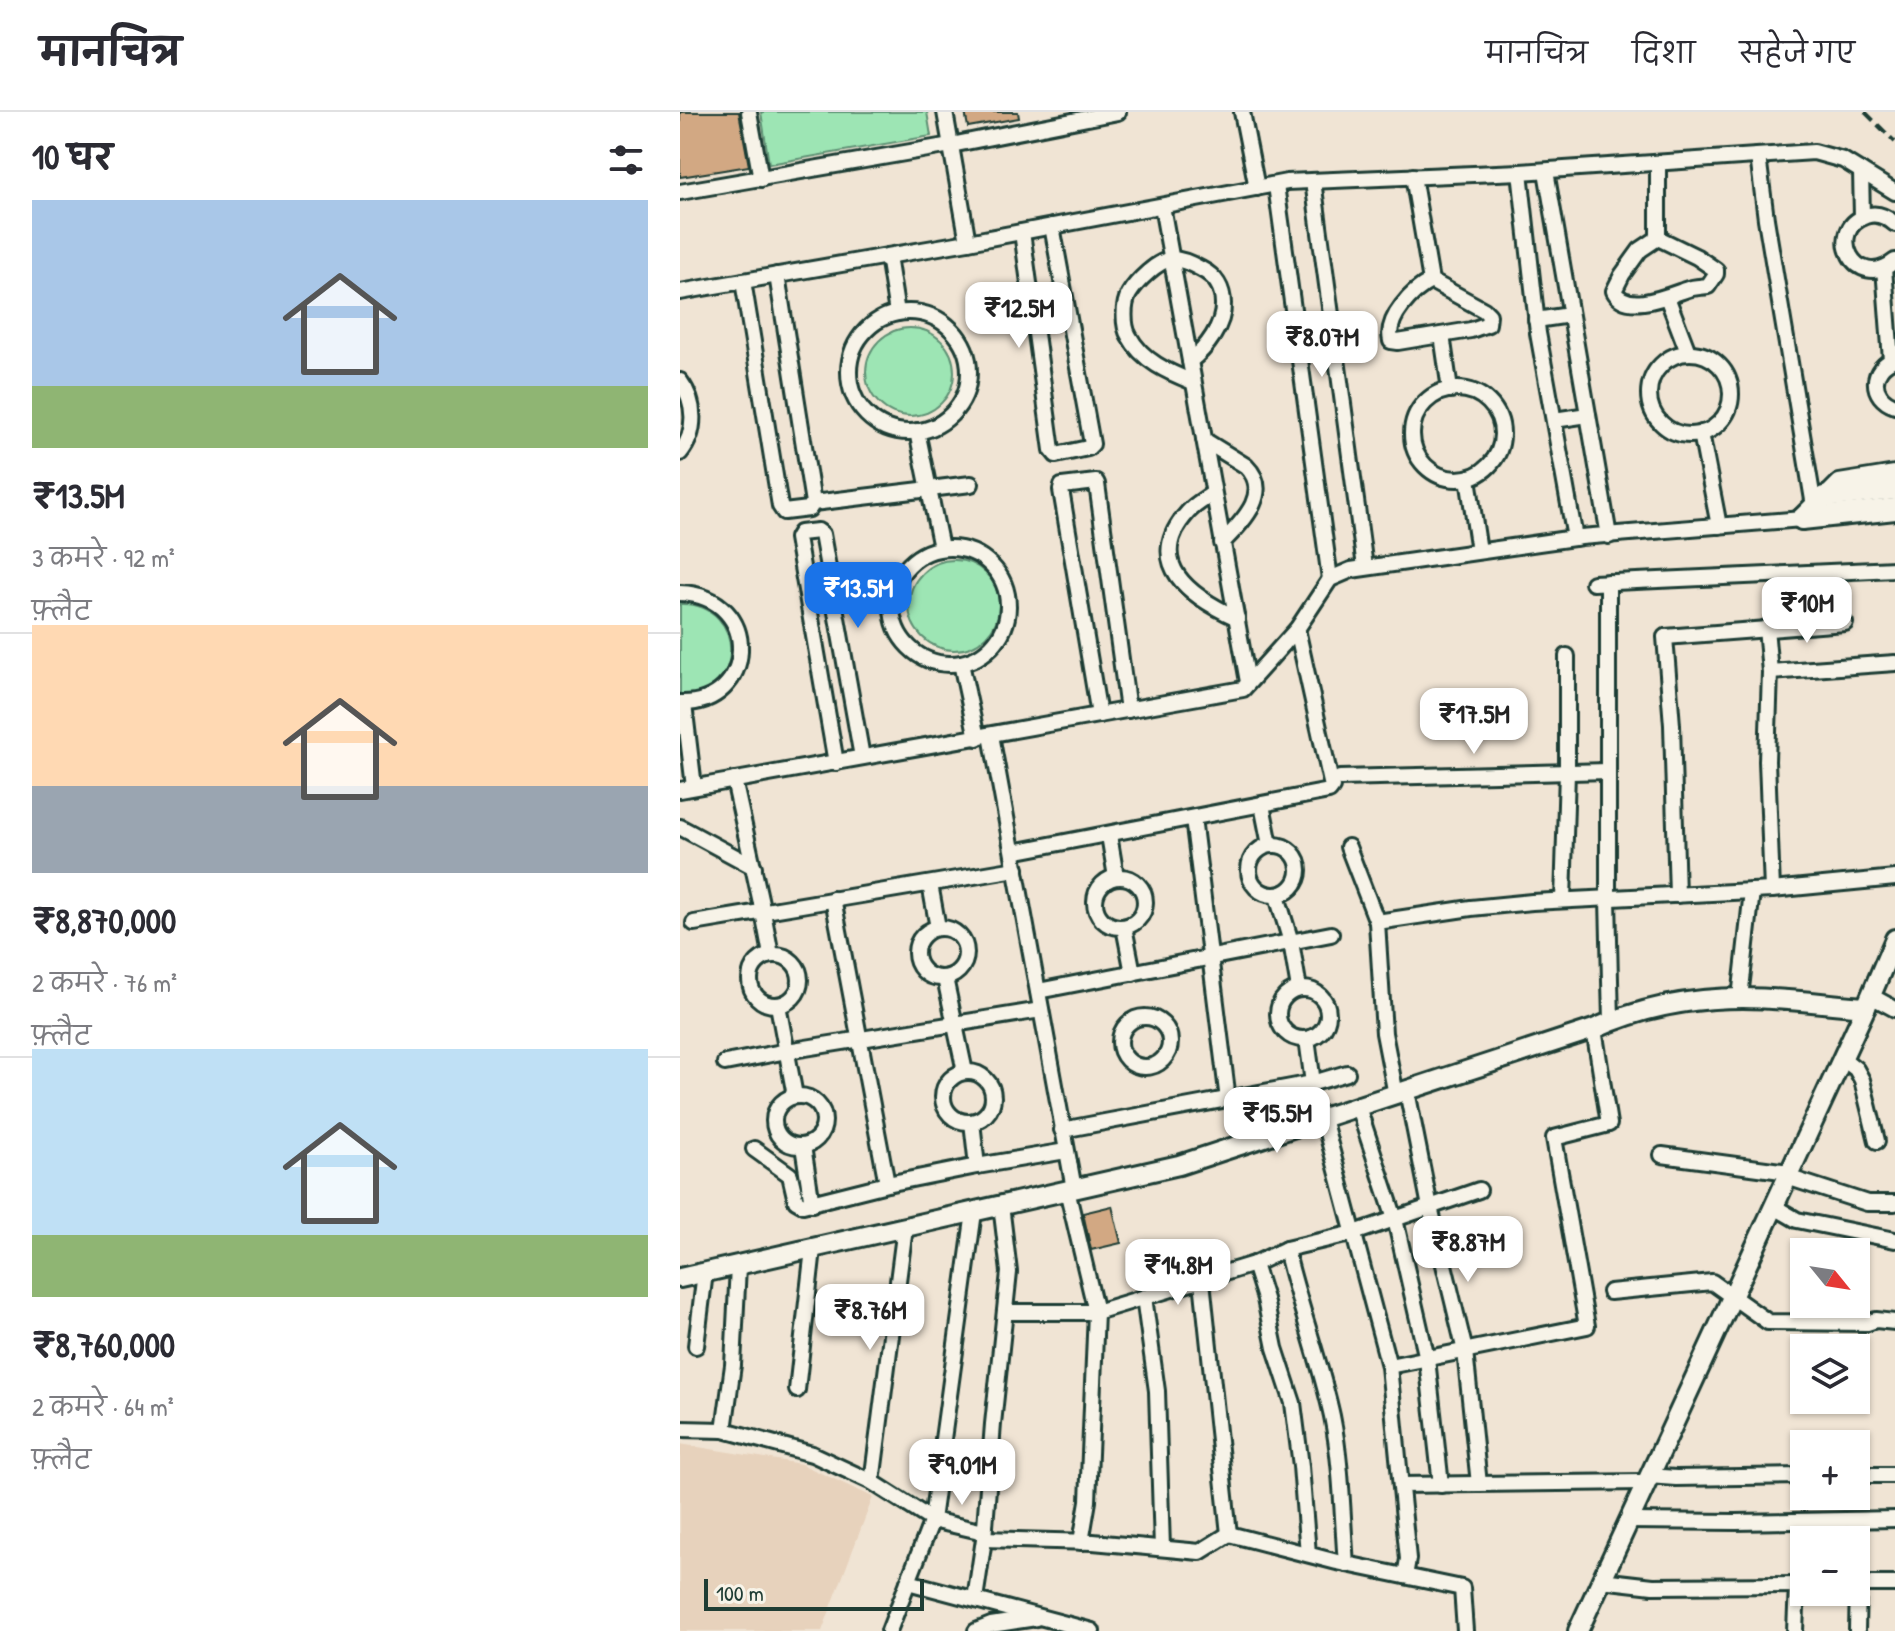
<!DOCTYPE html>
<html lang="hi">
<meta charset="utf-8">
<style>
body{margin:0;font-family:"Patrick Hand","Playpen Sans Deva",sans-serif;background:#f2f2f3;color:#2b2b33;height:100vh;display:flex;flex-direction:column;font-size:30px;white-space:nowrap}
*{box-sizing:border-box;margin:0}
p{font-size:26px;color:#7c7c81}
.icon{flex:none;width:44px;height:44px;fill:none;stroke:currentColor;stroke-width:2;stroke-linecap:round;stroke-linejoin:round}
.map{position:relative;flex:1;overflow:hidden}
.sheet{display:flex;flex-direction:column;background:#fff;width:680px}
.sheet>*{flex:none}
.needle{width:52px;rotate:120deg}
.tools{position:absolute;left:1110px;top:1126px;display:grid;gap:16px}
.tools a{display:grid;place-items:center;width:80px;height:80px;border-radius:0px;background:#fff;box-shadow:0 2px 6px #0004;font-size:40px}
.scale{position:absolute;left:24px;bottom:20px;width:220px;box-sizing:border-box;padding-left:8px;border:4px solid #1f3d34;border-top:0;font-size:22px;line-height:28px;white-space:nowrap;color:#1f3d34;-webkit-text-stroke:6px #f7f3e8;paint-order:stroke}
.price{position:absolute;translate:-50% -68px;padding:0 18px;border-radius:16px;background:#fff;color:#222;font-size:26px;line-height:52px;filter:drop-shadow(0 2px 4px #0008)}
.price::after{content:'';position:absolute;left:50%;top:48px;width:24px;height:18px;margin-left:-12px;background:inherit;clip-path:polygon(0 0,100% 0,50% 100%)}
.price.selected{background:#1a73e8;color:#fff}
ul{padding:0;list-style:none}
li{display:grid;align-content:center;gap:16px;height:424px;padding:0 32px}
li+li{border-top:2px solid #e1e1e2}
li span{display:grid;place-items:center;height:248px;border-radius:0px;color:#555}
li>.icon{margin-inline-start:auto}
span .icon{width:144px;height:144px;fill:#fffc;stroke-width:1}
li b{font-size:34px}
h2{display:flex;justify-content:space-between;align-items:center;height:96px;padding:0 32px;font-size:34px}
header{display:flex;align-items:center;gap:48px;box-sizing:border-box;height:112px;padding:0 40px;background:#fff;border-bottom:2px solid #e1e1e2}
header strong{font-size:38px}
nav{display:flex;gap:44px;margin-inline-start:auto;font-size:28px}
main{display:flex;flex:1;min-height:0}
.map>svg:first-child{display:block}
.built{fill:#e7d2bc}
.green{fill:#9de5b4;stroke:#5e9174;stroke-width:2}
.building{fill:#d2a883;stroke:#1f3d34;stroke-width:2}
.lines{fill:none;stroke-linecap:round;stroke-linejoin:round}
.minor-casing{stroke:#1f3d34;stroke-width:20}
.tertiary-casing{stroke:#1f3d34;stroke-width:24}
.secondary-casing{stroke:#1f3d34;stroke-width:26}
.minor{stroke:#f7f3e8;stroke-width:14}
.tertiary{stroke:#f7f3e8;stroke-width:18}
.secondary{stroke:#f7f3e8;stroke-width:20}
.rail{stroke:#1f3d34;stroke-width:4;stroke-dasharray:12 6;stroke-linecap:butt}
</style>
<header>
<strong>मानचित्र</strong>
<nav><a>मानचित्र</a><a>दिशा</a><a>सहेजे गए</a></nav>
</header>
<main>
<section class="sheet">
<h2>10 घर<svg class="icon" aria-label="filters" viewBox="0 0 24 24"><path d="M4 7h16M4 17h16"/><circle cx="9" cy="7" r="2"/><circle cx="15" cy="17" r="2"/></svg></h2>
<ul>
<li><span style="background:linear-gradient(#a9c7e8 75%,#8fb573 0)"><svg class="icon" aria-label="home" viewBox="0 0 24 24"><path d="M3 11l9-7 9 7M6 9v11h12V9"/></svg></span><div><b>₹13.5M</b><p>3 कमरे · 92 m²</p><p>फ़्लैट</p></div></li>
<li><span style="background:linear-gradient(#ffd9b3 65%,#9aa5b1 0)"><svg class="icon" aria-label="home" viewBox="0 0 24 24"><path d="M3 11l9-7 9 7M6 9v11h12V9"/></svg></span><div><b>₹8,870,000</b><p>2 कमरे · 76 m²</p><p>फ़्लैट</p></div></li>
<li><span style="background:linear-gradient(#bfe0f5 75%,#8fb573 0)"><svg class="icon" aria-label="home" viewBox="0 0 24 24"><path d="M3 11l9-7 9 7M6 9v11h12V9"/></svg></span><div><b>₹8,760,000</b><p>2 कमरे · 64 m²</p><p>फ़्लैट</p></div></li>
</ul>
</section>
<div class="map">
<svg width="1215" height="1519" viewBox="0 0 1215 1519">
<rect width="100%" height="100%" fill="#f0e4d4"/>
<filter id="ink" filterUnits="userSpaceOnUse"><feTurbulence type="fractalNoise" baseFrequency=".0125" numOctaves="2"/><feDisplacementMap in="SourceGraphic" scale="16" xChannelSelector="R" yChannelSelector="G"/><feConvolveMatrix kernelMatrix="1 2 1 2 8 2 1 2 1" color-interpolation-filters="sRGB"/></filter>
<g filter="url(#ink)">
<path class="built" d="M0,1332L121,1352L193,1385L142,1519H0Z"/>
<g class="green">
<path d="M81,0H247L251,24L89,52Z"/>
<circle cx="230" cy="260" r="44"/>
<circle cx="274" cy="493" r="45"/>
<path d="M0,492C69,490 65,589 0,584Z"/>
</g>
<g class="building">
<path d="M0,0H59L69,54L0,65Z"/>
<path d="M285,0H338L339,6L288,15Z"/>
<path d="M432,1094L441,1131L411,1138L403,1101Z"/>
</g>
<g class="lines">
<g class="minor-casing">
<g id="minor">
<path d="M69,0L81,67"/>
<path d="M265,0L288,130"/>
<path d="M562,0L577,76"/>
<path d="M1078,44L1086,107L1134,394"/>
<path d="M978,51V126L960,138L942,163L934,179C946,203 990,183 1008,177C1014,175 1021,175 1028,174L1036,162V158L1017,145L978,126"/>
<path d="M866,59L929,424"/>
<path d="M1181,59L1182,105"/>
<path d="M840,60L858,221L895,426"/>
<path d="M733,64L751,169C733,178 705,206 711,229L718,230L791,218L808,212L809,203L804,198L751,169"/>
<path d="M633,69L685,455"/>
<path d="M596,73L650,467"/>
<path d="M0,80L271,33L438,0"/>
<path d="M482,94L568,570"/>
<path d="M1215,112C1207,105 1197,100 1186,104C1145,118 1175,181 1215,149"/>
<path d="M342,120L372,338L376,343L408,336L412,332L372,114"/>
<path d="M208,144L217,201"/>
<path d="M1204,156L1211,248"/>
<path d="M97,163L133,391"/>
<path d="M63,169L100,394L104,400L129,397L133,391L291,372"/>
<path d="M0,180L288,130L607,70L840,60L1134,40L1163,48L1215,80"/>
<path d="M987,185L1008,240"/>
<circle cx="229" cy="260" r="60"/>
<path d="M856,208L890,203"/>
<path d="M762,223L770,278"/>
<circle cx="1010" cy="282" r="41"/>
<path d="M1215,247C1190,256 1189,285 1215,294"/>
<path d="M510,249C526,237 544,213 543,192C543,176 535,164 521,157C514,153 501,147 492,147C478,148 456,170 449,182C443,192 443,214 449,224C462,249 488,260 513,270"/>
<path d="M0,269C16,290 17,320 0,341"/>
<circle cx="777" cy="322" r="45"/>
<path d="M874,308L908,303"/>
<path d="M237,319L261,436"/>
<path d="M1021,321L1039,414"/>
<path d="M524,328L566,354C593,381 562,410 542,431"/>
<path d="M788,366L799,439"/>
<path d="M533,381C525,387 515,392 508,400C462,451 511,485 557,506"/>
<path d="M1144,385L1159,370L1215,361"/>
<circle cx="270" cy="494" r="58"/>
<path d="M928,470V787L931,909"/>
<path d="M913,471L1215,457"/>
<path d="M0,481C84,484 76,594 0,591"/>
<path d="M1086,516L1090,560L1087,649L1092,778"/>
<path d="M281,551L297,626"/>
<path d="M1090,560L1215,551"/>
<path d="M4,592L14,675"/>
<path d="M419,603L381,378L382,374L416,370L417,372L448,598"/>
<path d="M311,623L394,1077"/>
<path d="M156,651L117,426L120,421L138,419L142,422L182,645"/>
<path d="M660,666L928,659"/>
<path d="M54,668L83,800L91,843"/>
<path d="M0,678L563,577L617,517L650,467L671,458L901,425L1122,407"/>
<path d="M582,693L590,733"/>
<path d="M513,706L548,988"/>
<path d="M0,715L74,755"/>
<path d="M429,723L436,765"/>
<circle cx="594" cy="758" r="25"/>
<path d="M668,735L697,810"/>
<path d="M333,740L649,679L652,675L617,517"/>
<circle cx="440" cy="790" r="25"/>
<path d="M250,772L258,816"/>
<path d="M997,783L992,613L985,525L1165,511"/>
<path d="M597,784L611,830L619,877"/>
<path d="M153,787L207,1072"/>
<path d="M883,788L887,660V544"/>
<path d="M14,811L336,757"/>
<path d="M444,815L453,861"/>
<circle cx="261" cy="841" r="25"/>
<circle cx="95" cy="868" r="25"/>
<path d="M265,866L285,960"/>
<circle cx="623" cy="902" r="25"/>
<path d="M358,879L651,822"/>
<path d="M1191,884L1215,897"/>
<path d="M1060,886L1072,779"/>
<path d="M98,893L115,984"/>
<circle cx="465" cy="930" r="25"/>
<path d="M627,927L633,971"/>
<path d="M1162,946L1176,957L1182,968L1197,1029"/>
<path d="M45,951L107,939L361,898"/>
<circle cx="288" cy="985" r="25"/>
<path d="M727,979L750,1095L785,1239L799,1372"/>
<path d="M716,983L704,921L697,810L791,796L852,790L1092,778L1215,766"/>
<circle cx="119" cy="1009" r="25"/>
<path d="M678,995L715,1107L747,1247L761,1373"/>
<path d="M643,1006L709,1254L728,1447L725,1464"/>
<path d="M292,1010L297,1054"/>
<path d="M382,1018L633,971L667,961"/>
<path d="M123,1034L132,1092"/>
<path d="M74,1037L110,1063L116,1089L123,1093L207,1072L297,1054L386,1039"/>
<path d="M982,1043L1109,1060"/>
<path d="M1107,1065L1187,1091H1215"/>
<path d="M387,1078L416,1200L408,1389L401,1430"/>
<path d="M1093,1094L1117,1108L1215,1128"/>
<path d="M294,1100L252,1408L304,1420"/>
<path d="M606,1137C619,1193 640,1249 652,1304C662,1353 662,1402 666,1452"/>
<path d="M574,1152L585,1187L595,1236L613,1291L621,1354L628,1442"/>
<path d="M522,1169L549,1422"/>
<path d="M930,1180L1032,1170L1088,1210L1187,1211L1196,1208L1215,1210"/>
<path d="M464,1185L477,1279L482,1436"/>
<path d="M325,1200H416L574,1152L606,1137L674,1121L799,1078"/>
<path d="M16,1234L25,1160"/>
<path d="M709,1254L907,1214L874,1026L929,1012L914,917"/>
<path d="M117,1278L133,1137"/>
<path d="M0,1317L44,1318L132,1342L192,1370L252,1408L209,1519"/>
<path d="M44,1318L53,1253L58,1154"/>
<path d="M1176,1363H1215"/>
<path d="M968,1364L996,1366L1124,1364"/>
<path d="M192,1370L225,1115"/>
<path d="M721,1373L965,1370"/>
<path d="M948,1409L1056,1410L1215,1407"/>
<path d="M304,1427L413,1430L520,1440L549,1422L657,1450L782,1476L785,1519"/>
<path d="M921,1468L973,1474L1124,1473"/>
<path d="M228,1470L412,1519"/>
<path d="M1176,1472H1215"/>
<path d="M295,1487L304,1427L313,1312L329,1160L321,1093"/>
<path d="M296,1519L311,1513L356,1506"/>
<path d="M1115,1519L1117,1473"/>
<path d="M1177,1519L1178,1472"/>
</g>
</g>
<g class="tertiary-casing">
<g id="tertiary">
<path d="M0,1166L499,1053L914,917C960,896 1012,886 1063,886C1104,886 1145,892 1186,895"/>
<path d="M898,1519L1186,895L1215,827"/>
</g>
</g>
<g class="secondary-casing">
<g id="secondary">
<path d="M1122,407L1144,385L1215,377"/>
<path d="M1122,407L1215,397"/>
</g>
</g>
<use href="#minor" class="minor"/>
<use href="#tertiary" class="tertiary"/>
<use href="#secondary" class="secondary"/>
<path class="rail" d="M1185,0L1215,30"/>
</g>
</g>
</svg>
<div class="tools">
<a><svg class="needle" viewBox="-14 -14 28 28"><path d="M0-13l5 13h-10z" fill="#e53935"/><path d="M0 13l5-13h-10z" fill="#7c7c81"/></svg></a>
<a><svg class="icon" aria-label="layers" viewBox="0 0 24 24"><path d="M12 4l9 5-9 5-9-5zM3 14l9 5 9-5"/></svg></a>
<a>+</a>
<a>−</a>
</div>
<div class="scale">100 m</div>
<b class="price" style="left:339px;top:238px">₹12.5M</b>
<b class="price" style="left:642px;top:267px">₹8.07M</b>
<b class="price selected" style="left:178px;top:518px">₹13.5M</b>
<b class="price" style="left:1127px;top:533px">₹10M</b>
<b class="price" style="left:794px;top:644px">₹17.5M</b>
<b class="price" style="left:597px;top:1043px">₹15.5M</b>
<b class="price" style="left:788px;top:1172px">₹8.87M</b>
<b class="price" style="left:498px;top:1195px">₹14.8M</b>
<b class="price" style="left:190px;top:1240px">₹8.76M</b>
<b class="price" style="left:282px;top:1395px">₹9.01M</b>
</div>
</main>
